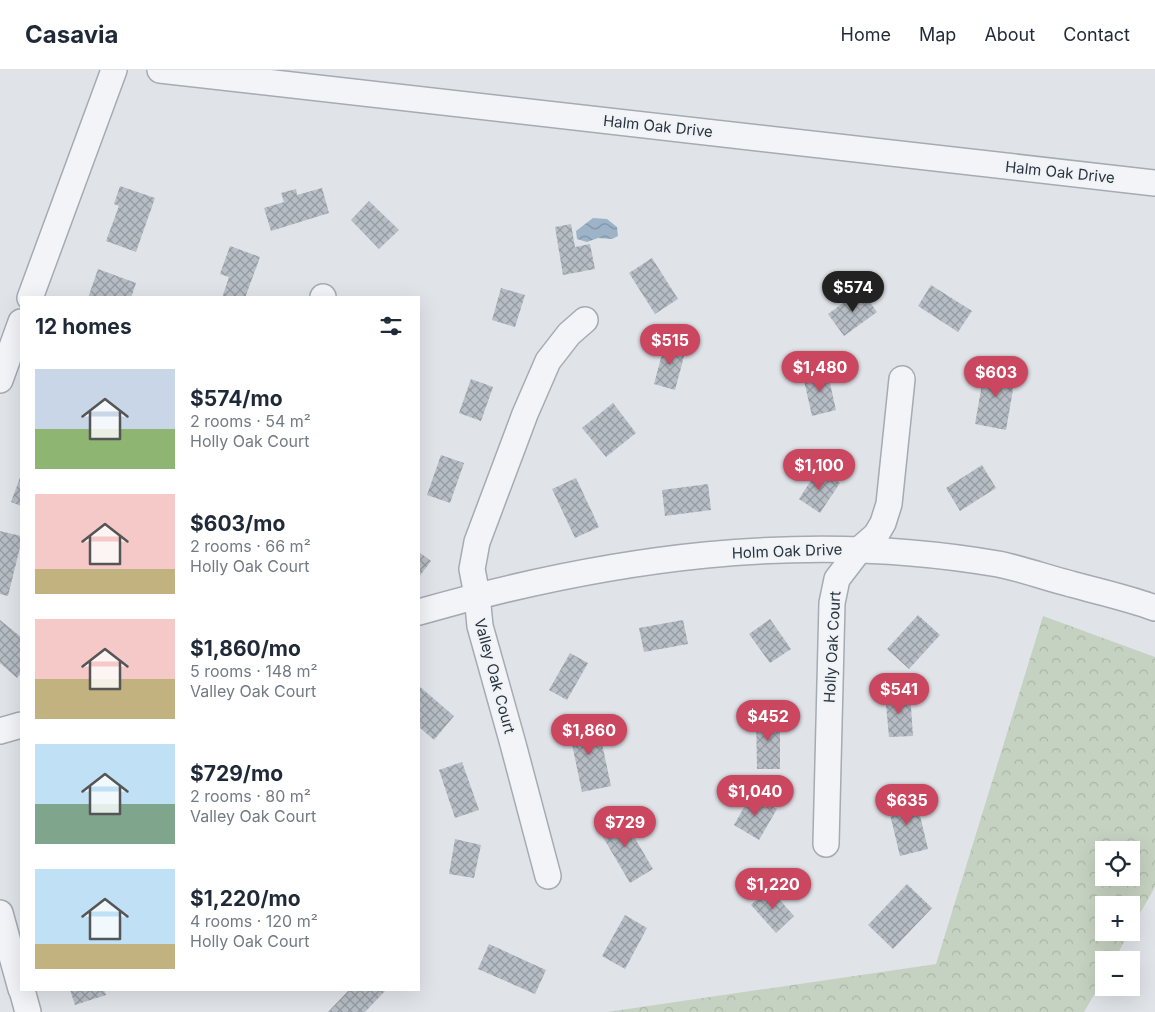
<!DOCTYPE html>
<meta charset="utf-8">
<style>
body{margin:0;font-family:Inter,sans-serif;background:#f6f6f7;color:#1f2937;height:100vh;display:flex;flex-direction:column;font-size:19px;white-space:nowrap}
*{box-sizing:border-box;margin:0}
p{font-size:16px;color:#747a83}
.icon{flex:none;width:28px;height:28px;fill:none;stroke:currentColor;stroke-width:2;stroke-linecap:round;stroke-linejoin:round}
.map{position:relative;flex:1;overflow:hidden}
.panel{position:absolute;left:20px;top:226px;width:400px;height:695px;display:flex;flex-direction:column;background:#fff;border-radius:0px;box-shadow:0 5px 20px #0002}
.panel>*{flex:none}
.buttons{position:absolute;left:1095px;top:771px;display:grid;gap:10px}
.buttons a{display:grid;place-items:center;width:45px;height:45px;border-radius:0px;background:#fff;box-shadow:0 5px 20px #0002;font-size:25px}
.price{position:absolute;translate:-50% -42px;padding:0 11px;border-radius:18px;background:#cb4760;color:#fff;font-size:16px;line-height:32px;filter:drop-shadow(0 1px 2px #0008)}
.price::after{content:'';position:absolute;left:50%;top:30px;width:15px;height:11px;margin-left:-8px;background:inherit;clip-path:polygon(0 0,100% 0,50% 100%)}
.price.selected{background:#222;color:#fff}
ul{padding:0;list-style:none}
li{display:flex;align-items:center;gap:15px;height:125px;padding:0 15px}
li span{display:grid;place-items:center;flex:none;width:140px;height:100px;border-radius:0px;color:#555}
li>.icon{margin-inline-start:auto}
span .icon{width:60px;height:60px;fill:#fffc;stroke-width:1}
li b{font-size:21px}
h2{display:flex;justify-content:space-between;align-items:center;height:60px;padding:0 15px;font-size:21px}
header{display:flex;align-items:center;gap:30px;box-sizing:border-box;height:70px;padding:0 25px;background:#fff;border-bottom:1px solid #e0e1e3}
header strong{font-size:24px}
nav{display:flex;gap:28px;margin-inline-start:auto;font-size:18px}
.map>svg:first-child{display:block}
.forest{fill:url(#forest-crowns);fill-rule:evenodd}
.water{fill:url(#water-waves)}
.building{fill:url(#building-cross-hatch)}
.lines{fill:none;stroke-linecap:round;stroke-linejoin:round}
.street-casing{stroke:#a5abb3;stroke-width:28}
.street{stroke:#f3f4f7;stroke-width:25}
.labels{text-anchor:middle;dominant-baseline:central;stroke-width:4;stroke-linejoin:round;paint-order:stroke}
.street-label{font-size:15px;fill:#293240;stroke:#eff3f6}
</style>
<header>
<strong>Casavia</strong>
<nav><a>Home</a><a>Map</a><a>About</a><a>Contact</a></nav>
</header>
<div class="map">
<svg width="1155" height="942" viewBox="0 0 1155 942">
<defs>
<pattern id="forest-crowns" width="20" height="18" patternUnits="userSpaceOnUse" patternTransform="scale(1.25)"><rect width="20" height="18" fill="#c6d2c1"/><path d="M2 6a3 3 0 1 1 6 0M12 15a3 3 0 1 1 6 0" fill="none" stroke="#aab5a7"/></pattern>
<pattern id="water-waves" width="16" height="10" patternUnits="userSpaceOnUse" patternTransform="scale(1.25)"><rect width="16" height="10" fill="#9cb3c8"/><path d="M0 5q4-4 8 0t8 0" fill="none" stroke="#7f92a4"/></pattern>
<pattern id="building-cross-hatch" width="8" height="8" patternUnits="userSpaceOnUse" patternTransform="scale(1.25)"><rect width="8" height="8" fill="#b7bdc5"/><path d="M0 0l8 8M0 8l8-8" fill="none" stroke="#959aa1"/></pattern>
</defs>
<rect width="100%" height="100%" fill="#e0e4e9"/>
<path class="forest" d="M1043,546L1155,587V817L1131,859V835H1104V862L1129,863L1114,890H1104V908L1084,942H607L936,894ZM1104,780H1131V808H1104Z"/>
<path class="water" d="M593,148L607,149L617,157L618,166L612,169L598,168L587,172L577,169L576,161Z"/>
<g class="building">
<path d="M120,116L155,128L136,182L106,171L119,136L114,134Z"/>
<path d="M322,118L329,143L271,161L264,138L284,132L281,123L296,119L297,125Z"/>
<path d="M369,131L399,160L379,179L351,150Z"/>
<path d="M571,154L575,177L590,174L595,199L563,205L555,157Z"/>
<path d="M230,176L260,187L245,228H222L229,207L220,204Z"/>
<path d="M652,188L678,229L655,244L629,203Z"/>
<path d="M98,199L136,213L131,228H88Z"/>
<path d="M931,215L972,241L958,262L918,236Z"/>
<path d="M501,218L525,225L515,257L492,250Z"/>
<path d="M861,220L877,242L844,266L828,244Z"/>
<path d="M665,273L686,279L675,320L654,314Z"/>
<path d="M985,297L1016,302L1006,360L975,354Z"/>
<path d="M827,300L836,340L812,346L803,306Z"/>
<path d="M471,309L493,317L481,351L459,343Z"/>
<path d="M613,333L636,363L606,387L582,358Z"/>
<path d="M441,385L464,393L450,433L427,425Z"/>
<path d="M982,395L996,418L960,441L946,418Z"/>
<path d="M819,398L840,413L820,443L799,429Z"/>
<path d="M21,405V436L11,432Z"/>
<path d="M576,408L599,457L575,468L552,419Z"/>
<path d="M708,414L711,440L665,446L662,420Z"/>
<path d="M0,461L21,466V473L8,526L0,524Z"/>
<path d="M419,482L431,491L419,507Z"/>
<path d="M918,545L940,565L909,599L887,579Z"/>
<path d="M770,549L791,579L770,593L749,564Z"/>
<path d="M0,550L21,567V603L17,608L0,593Z"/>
<path d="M683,550L688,574L644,582L639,558Z"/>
<path d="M570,583L588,593L567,630L549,620Z"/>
<path d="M419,616L454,646L434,670L419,657Z"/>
<path d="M910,623L913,666L889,667L885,624Z"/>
<path d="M756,645H780V699H757Z"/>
<path d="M597,650L611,716L582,722L568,655Z"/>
<path d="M462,692L479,740L455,748L439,700Z"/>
<path d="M751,725L777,739L759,770L734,755Z"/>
<path d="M915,725L928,779L900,786L887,732Z"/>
<path d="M620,743L653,799L630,813L597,757Z"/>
<path d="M455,769L481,775L474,808L449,804Z"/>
<path d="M907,814L932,838L893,879L868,855Z"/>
<path d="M769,818L794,846L776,863L751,835Z"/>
<path d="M625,845L647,858L625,899L602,886Z"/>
<path d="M489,874L546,900L535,924L478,899Z"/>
<path d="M70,920H104L106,925L75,935Z"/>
<path d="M349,920H386L365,942H328Z"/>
</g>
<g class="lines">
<g class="street-casing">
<g id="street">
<path d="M160,0L1155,113"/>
<path d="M30,228L114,0"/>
<path d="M323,228V227"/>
<path d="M0,310L21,252"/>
<path d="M419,542C608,488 802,460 998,494C1023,499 1047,508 1071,514C1100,522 1128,528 1155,538"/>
<path d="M0,661L21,655"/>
<path d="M826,774L832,533L837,509L860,479L876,465L883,453L889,434L902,309"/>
<path d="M548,806L513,674L480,556L477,525L472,499L477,472L525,344L548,291L569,264L585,250"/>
<path d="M0,843L21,919"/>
<path d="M22,920L28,942"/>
</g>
</g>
<use href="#street" class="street"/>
</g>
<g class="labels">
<g class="street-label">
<text transform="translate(658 56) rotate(6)">Halm Oak Drive</text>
<text transform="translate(1060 102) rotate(6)">Halm Oak Drive</text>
<text transform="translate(787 481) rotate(-2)">Holm Oak Drive</text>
<text transform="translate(832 577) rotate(-87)">Holly Oak Court</text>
<text transform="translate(495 606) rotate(75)">Valley Oak Court</text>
</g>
</g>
</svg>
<div class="buttons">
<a><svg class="icon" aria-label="locate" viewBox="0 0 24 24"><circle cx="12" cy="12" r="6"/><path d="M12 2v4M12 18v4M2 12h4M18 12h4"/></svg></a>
<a>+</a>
<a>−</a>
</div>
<b class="price selected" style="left:853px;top:243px">$574</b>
<b class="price" style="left:670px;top:296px">$515</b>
<b class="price" style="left:820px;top:323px">$1,480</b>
<b class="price" style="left:996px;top:328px">$603</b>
<b class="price" style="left:819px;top:421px">$1,100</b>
<b class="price" style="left:899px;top:645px">$541</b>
<b class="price" style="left:768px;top:672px">$452</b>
<b class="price" style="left:589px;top:686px">$1,860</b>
<b class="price" style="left:755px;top:747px">$1,040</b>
<b class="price" style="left:907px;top:756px">$635</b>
<b class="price" style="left:625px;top:778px">$729</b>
<b class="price" style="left:773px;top:840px">$1,220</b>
<section class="panel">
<h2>12 homes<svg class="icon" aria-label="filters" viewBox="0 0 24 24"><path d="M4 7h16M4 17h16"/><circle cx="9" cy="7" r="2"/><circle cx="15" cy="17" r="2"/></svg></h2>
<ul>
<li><span style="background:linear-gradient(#c9d6e8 60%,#8fb573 0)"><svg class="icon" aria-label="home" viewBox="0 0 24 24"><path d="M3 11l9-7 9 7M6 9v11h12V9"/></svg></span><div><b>$574/mo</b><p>2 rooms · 54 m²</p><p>Holly Oak Court</p></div></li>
<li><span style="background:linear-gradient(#f6c9c9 75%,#c2b280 0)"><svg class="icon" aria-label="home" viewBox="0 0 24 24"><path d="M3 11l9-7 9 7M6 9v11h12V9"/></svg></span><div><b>$603/mo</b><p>2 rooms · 66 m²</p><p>Holly Oak Court</p></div></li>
<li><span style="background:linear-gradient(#f6c9c9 60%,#c2b280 0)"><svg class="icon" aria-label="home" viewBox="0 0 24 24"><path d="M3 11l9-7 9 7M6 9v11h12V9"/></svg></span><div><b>$1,860/mo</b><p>5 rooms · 148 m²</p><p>Valley Oak Court</p></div></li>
<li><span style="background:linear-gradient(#bfe0f5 60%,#7fa58c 0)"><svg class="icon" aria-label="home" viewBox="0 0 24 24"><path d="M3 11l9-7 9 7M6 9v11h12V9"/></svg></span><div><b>$729/mo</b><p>2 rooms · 80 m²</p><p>Valley Oak Court</p></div></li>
<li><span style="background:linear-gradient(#bfe0f5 75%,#c2b280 0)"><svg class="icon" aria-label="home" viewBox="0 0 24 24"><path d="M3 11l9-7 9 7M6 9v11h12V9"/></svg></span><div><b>$1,220/mo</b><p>4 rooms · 120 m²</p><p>Holly Oak Court</p></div></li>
</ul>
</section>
</div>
